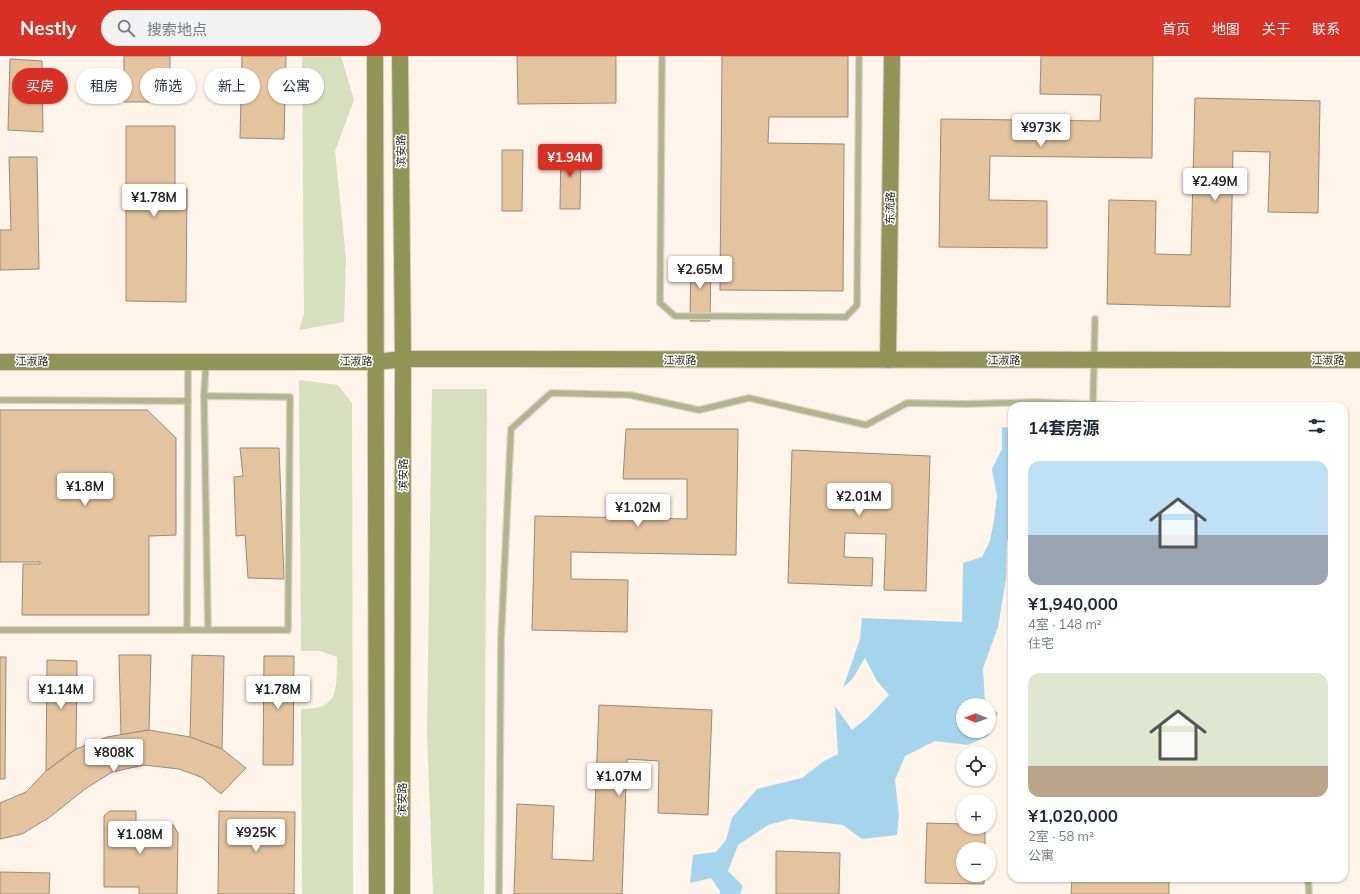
<!DOCTYPE html>
<html lang="zh">
<meta charset="utf-8">
<style>
body{margin:0;font-family:Mulish,"Noto Sans SC",sans-serif;background:#f2f2f3;color:#1f2937;height:100vh;display:flex;flex-direction:column;font-size:15px;white-space:nowrap}
*{box-sizing:border-box;margin:0}
p{font-size:13px;color:#747a83}
.icon{flex:none;width:22px;height:22px;fill:none;stroke:currentColor;stroke-width:2;stroke-linecap:round;stroke-linejoin:round}
.map{position:relative;flex:1;overflow:hidden}
.drawer{position:absolute;left:1008px;top:346px;width:340px;height:480px;display:flex;flex-direction:column;background:#fff;border-radius:12px;box-shadow:0 1px 3px #0004}
.drawer>*{flex:none}
.top-card{position:absolute;left:12px;top:12px;width:380px;height:36px;display:flex;gap:8px}
.needle{width:26px;rotate:271deg}
.fabs{position:absolute;left:956px;top:642px;display:grid;gap:8px}
.fabs a{display:grid;place-items:center;width:40px;height:40px;border-radius:50%;background:#fff;box-shadow:0 1px 3px #0004;font-size:20px}
.price{position:absolute;translate:-50% -34px;padding:0 9px;border-radius:4px;background:#fff;color:#222;font-size:13px;line-height:26px;filter:drop-shadow(0 1px 2px #0008)}
.price::after{content:'';position:absolute;left:50%;top:24px;width:12px;height:9px;margin-left:-6px;background:inherit;clip-path:polygon(0 0,100% 0,50% 100%)}
.price.on{background:#d93025;color:#fff}
ul{padding:0;list-style:none}
li{display:grid;align-content:center;gap:8px;height:212px;padding:0 20px}
li span{display:grid;place-items:center;height:124px;border-radius:12px;color:#555}
li>.icon{margin-inline-start:auto}
span .icon{width:72px;height:72px;fill:#fffc;stroke-width:1}
li b{font-size:17px}
h2{display:flex;justify-content:space-between;align-items:center;height:48px;padding:0 20px;font-size:17px}
.tag{padding:0 14px;border-radius:18px;background:#fff;box-shadow:0 1px 3px #0004;font-size:14px;line-height:36px}
.tag.on{background:#d93025;color:#fff}
header{display:flex;align-items:center;gap:24px;box-sizing:border-box;height:56px;padding:0 20px;background:#d93025;color:#fff}
header strong{font-size:19px}
nav{display:flex;gap:22px;margin-inline-start:auto;font-size:14px}
.search{width:280px;height:36px;background:#f2f2f3;display:flex;align-items:center;gap:10px;box-sizing:border-box;padding:0 14px;border-radius:22px;color:#747a83;font-size:15px}
.map>svg:first-child{display:block}
.green{fill:#d6dfbe}
.water{fill:#a4d5ed}
.building{fill:#e4c49f;stroke:#988978}
.lines{fill:none;stroke-linecap:round;stroke-linejoin:round}
.lane-casing{stroke:#dad1c7;stroke-width:8}
.secondary-casing{stroke:#dad1c7;stroke-width:18}
.lane{stroke:#b1b48c;stroke-width:5.5}
.secondary{stroke:#909457;stroke-width:16}
.labels{text-anchor:middle;dominant-baseline:central;stroke-width:3;stroke-linejoin:round;paint-order:stroke}
.street-label{font-size:11px;fill:#201b14;stroke:#fff}
</style>
<header>
<strong>Nestly</strong>
<div class="search"><svg class="icon" aria-label="search" viewBox="0 0 24 24"><circle cx="10" cy="10" r="6"/><path d="M15 15l6 6"/></svg>搜索地点</div>
<nav><a>首页</a><a>地图</a><a>关于</a><a>联系</a></nav>
</header>
<div class="map">
<svg width="1360" height="838" viewBox="0 0 1360 838">
<rect width="100%" height="100%" fill="#fef4e9"/>
<g class="green">
<path d="M302,0H341L354,44L335,95L346,203L344,266L299,274L304,258Z"/>
<path d="M299,324L338,329L352,347L353,838H302L301,653C341,654 336,632 337,601L320,595H301Z"/>
<path d="M432,333H487L484,838H433L427,676Z"/>
</g>
<path class="water" d="M1002,371L1012,372V477L1007,485L1006,523L998,571L983,612L985,649H963V675H989V651L998,657L988,680L968,689L935,685L905,700L895,724L899,759L897,779L862,783L843,769L790,763L768,769L738,789L728,815L743,830L740,838H720V835L711,822L690,827L693,799L716,796L726,784L732,762L757,733L802,722L824,705L838,698L835,650L852,674L867,662L889,639L877,625L865,602L853,622L843,632L860,583L862,562L962,566L963,507L982,501L990,485L994,464L997,440L992,413L1002,393Z"/>
<g class="building">
<rect x="124" y="0" width="46" height="46"/>
<path d="M242,0H286L284,83L240,82Z"/>
<path d="M517,0H616V47L518,48Z"/>
<path d="M722,0H848V61H769L768,87L844,88L843,235L720,234Z"/>
<path d="M1041,0H1153L1152,102L990,100L989,144L1047,145V192L939,191L941,63L1100,65L1101,39L1040,38Z"/>
<path d="M10,3L42,5L43,76L8,74Z"/>
<path d="M1195,42L1320,45L1318,157L1268,156L1270,96L1233,95L1230,251L1107,248L1109,144L1156,145L1155,198L1191,199Z"/>
<path d="M126,70H175V133H187L186,246L126,245Z"/>
<path d="M561,92H581L580,153H560Z"/>
<path d="M502,94H523L522,155H502Z"/>
<path d="M9,101H37L39,213L0,214V174H11Z"/>
<path d="M691,204H711L710,265H690Z"/>
<path d="M0,354H147L176,382V479L149,480V559H22L23,508H40V506H0Z"/>
<path d="M626,373H738L736,499L571,496V523L628,524L627,576L532,574L535,460L687,463V423H623Z"/>
<path d="M240,392H279L284,523L248,522L245,479L236,480L234,421L243,420Z"/>
<path d="M792,394L930,400L926,535L884,534L886,478L845,477L844,501L873,502L872,530L788,527Z"/>
<path d="M119,599H151L149,674L121,679Z"/>
<path d="M192,599L224,600L222,693L190,681Z"/>
<path d="M264,600H294L293,709H263Z"/>
<path d="M0,601H6L5,723H0Z"/>
<path d="M47,604L77,605L76,693L46,715Z"/>
<path d="M599,649L712,654L708,759L658,757L659,705L627,703L622,838H514L517,748L554,750L552,803L593,805Z"/>
<path d="M149,674L190,681L222,693L246,712L221,738L201,721L179,713L144,709L112,716L85,733L50,761L22,778L0,783V747L26,736L46,715L76,693L107,681Z"/>
<path d="M110,755H136V769H173L178,777L177,838H139V831H104V760Z"/>
<path d="M219,755L295,756L294,838H218Z"/>
<path d="M927,767L963,768V771H985V793H963V819H984V828L925,827Z"/>
<path d="M776,795L840,797L839,838H776Z"/>
<path d="M0,816L50,817L49,838H0Z"/>
<path d="M1072,822H1169V838H1071Z"/>
</g>
<g class="lines">
<g class="lane-casing">
<g id="lane">
<path d="M662,0L660,247L675,260L846,261L857,249L859,0"/>
<path d="M204,340L206,306"/>
<path d="M0,344L188,345"/>
<path d="M1093,348L1095,263"/>
<path d="M0,574H288L290,341L204,340L208,574"/>
<path d="M187,574L188,308"/>
<path d="M1308,822L1309,838"/>
<path d="M499,838L501,584L511,373L551,337L630,339L699,354L749,342L866,369L907,347L966,348L1035,346L1143,350"/>
</g>
</g>
<g class="secondary-casing">
<g id="secondary">
<path d="M375,0L377,838"/>
<path d="M400,0L403,303L402,838"/>
<path d="M888,304L892,0"/>
<path d="M0,306H376L403,303L1360,304"/>
</g>
</g>
<use href="#lane" class="lane"/>
<use href="#secondary" class="secondary"/>
</g>
<g class="labels">
<g class="street-label">
<text transform="translate(401 95) rotate(-91)">滨安路</text>
<text transform="translate(890 152) rotate(-89)">东流路</text>
<text x="680" y="304">江淑路</text>
<text x="1004" y="304">江淑路</text>
<text x="1328" y="304">江淑路</text>
<text x="32" y="305">江淑路</text>
<text x="356" y="305">江淑路</text>
<text transform="translate(403 419) rotate(-90)">滨安路</text>
<text transform="translate(402 743) rotate(-90)">滨安路</text>
</g>
</g>
</svg>
<div class="fabs">
<a><svg class="needle" viewBox="-14 -14 28 28"><path d="M0-13l5 13h-10z" fill="#e53935"/><path d="M0 13l5-13h-10z" fill="#747a83"/></svg></a>
<a><svg class="icon" aria-label="locate" viewBox="0 0 24 24"><circle cx="12" cy="12" r="6"/><path d="M12 2v4M12 18v4M2 12h4M18 12h4"/></svg></a>
<a>+</a>
<a>−</a>
</div>
<b class="price" style="left:1041px;top:92px">¥973K</b>
<b class="price on" style="left:570px;top:122px">¥1.94M</b>
<b class="price" style="left:1215px;top:146px">¥2.49M</b>
<b class="price" style="left:154px;top:162px">¥1.78M</b>
<b class="price" style="left:700px;top:234px">¥2.65M</b>
<b class="price" style="left:85px;top:451px">¥1.8M</b>
<b class="price" style="left:859px;top:461px">¥2.01M</b>
<b class="price" style="left:638px;top:472px">¥1.02M</b>
<b class="price" style="left:61px;top:654px">¥1.14M</b>
<b class="price" style="left:278px;top:654px">¥1.78M</b>
<b class="price" style="left:114px;top:717px">¥808K</b>
<b class="price" style="left:619px;top:741px">¥1.07M</b>
<b class="price" style="left:256px;top:797px">¥925K</b>
<b class="price" style="left:140px;top:799px">¥1.08M</b>
<div class="top-card">
<a class="tag on">买房</a>
<a class="tag">租房</a>
<a class="tag">筛选</a>
<a class="tag">新上</a>
<a class="tag">公寓</a>
</div>
<section class="drawer">
<h2>14套房源<svg class="icon" aria-label="filters" viewBox="0 0 24 24"><path d="M4 7h16M4 17h16"/><circle cx="9" cy="7" r="2"/><circle cx="15" cy="17" r="2"/></svg></h2>
<ul>
<li><span style="background:linear-gradient(#bfe0f5 60%,#9aa5b1 0)"><svg class="icon" aria-label="home" viewBox="0 0 24 24"><path d="M3 11l9-7 9 7M6 9v11h12V9"/></svg></span><div><b>¥1,940,000</b><p>4室 · 148 m²</p><p>住宅</p></div></li>
<li><span style="background:linear-gradient(#dfe7d0 75%,#b9a48a 0)"><svg class="icon" aria-label="home" viewBox="0 0 24 24"><path d="M3 11l9-7 9 7M6 9v11h12V9"/></svg></span><div><b>¥1,020,000</b><p>2室 · 58 m²</p><p>公寓</p></div></li>
</ul>
</section>
</div>
